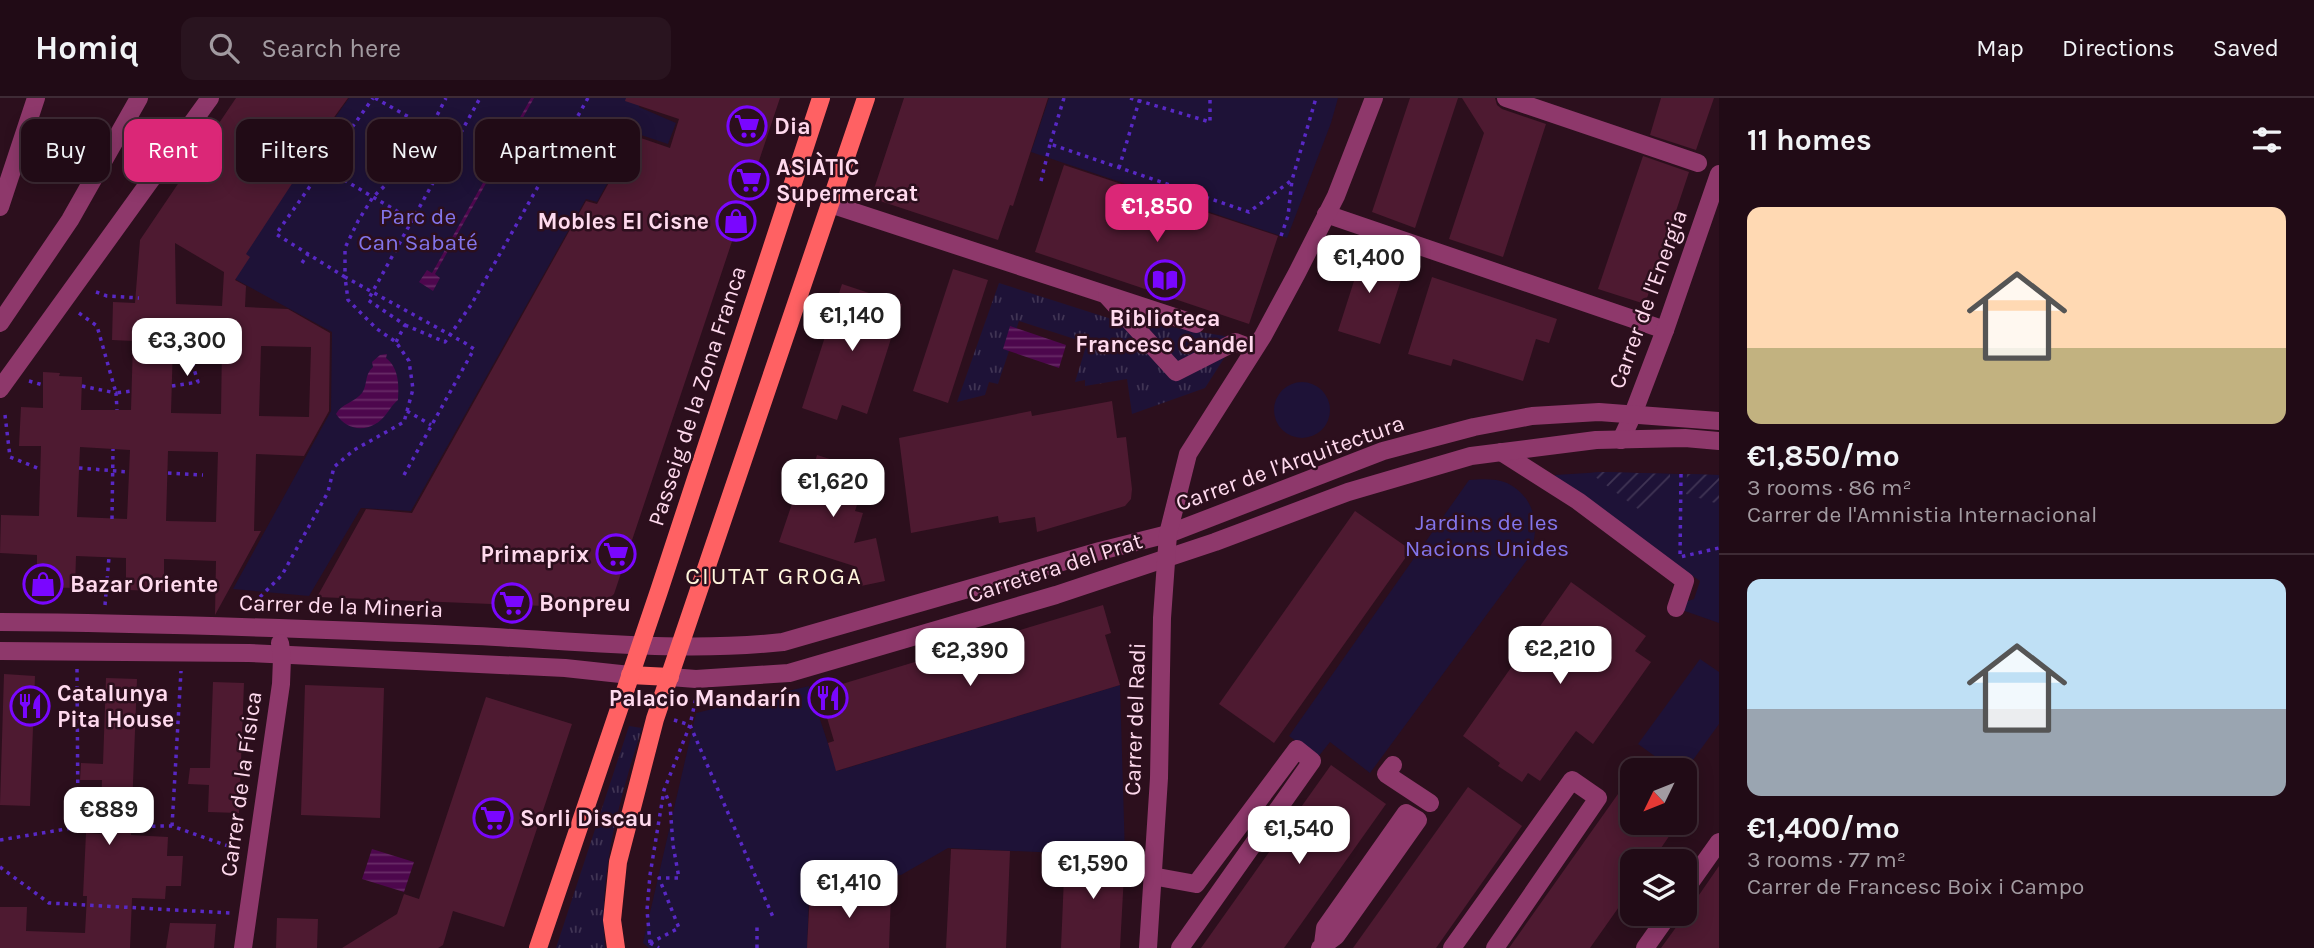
<!DOCTYPE html>
<meta charset="utf-8">
<style>
body{margin:0;font-family:Karla,sans-serif;background:#29141f;color:#f1f3f6;height:100vh;display:flex;flex-direction:column;font-size:26px;white-space:nowrap}
*{box-sizing:border-box;margin:0}
p{font-size:23px;color:#a29ba1}
.icon{flex:none;width:38px;height:38px;fill:none;stroke:currentColor;stroke-width:2;stroke-linecap:round;stroke-linejoin:round}
.map{position:relative;flex:1;overflow:hidden}
.details{display:flex;flex-direction:column;background:#210b16;width:595px}
.details>*{flex:none}
.guide{position:absolute;left:21px;top:21px;width:665px;height:63px;display:flex;gap:14px}
.needle{width:46px;rotate:227deg}
.buttons{position:absolute;left:1620px;top:660px;display:grid;gap:14px}
.buttons a{display:grid;place-items:center;width:77px;height:77px;border-radius:14px;background:#210b16;box-shadow:0 4px 18px #0003,0 0 0 2px #3e2b35;font-size:35px}
.price{position:absolute;translate:-50% -60px;padding:0 16px;border-radius:14px;background:#fff;color:#222;font-size:23px;line-height:46px;filter:drop-shadow(0 2px 4px #0008)}
.price::after{content:'';position:absolute;left:50%;top:42px;width:21px;height:16px;margin-left:-10px;background:inherit;clip-path:polygon(0 0,100% 0,50% 100%)}
.price.selected{background:#db2777;color:#fff}
ul{padding:0;list-style:none}
li{display:grid;align-content:center;gap:14px;height:371px;padding:0 28px}
li+li{border-top:2px solid #3e2b35}
li span{display:grid;place-items:center;height:217px;border-radius:14px;color:#555}
li>.icon{margin-inline-start:auto}
span .icon{width:126px;height:126px;fill:#fffc;stroke-width:1}
li b{font-size:30px}
h2{display:flex;justify-content:space-between;align-items:center;height:84px;padding:0 28px;font-size:30px}
.tag{padding:0 24px;border-radius:14px;background:#210b16;box-shadow:0 4px 18px #0003,0 0 0 2px #3e2b35;font-size:24px;line-height:63px}
.tag.selected{background:#db2777;color:#fff}
header{display:flex;align-items:center;gap:42px;box-sizing:border-box;height:98px;padding:0 35px;background:#210b16;border-bottom:2px solid #3e2b35}
header strong{font-size:33px}
nav{display:flex;gap:38px;margin-inline-start:auto;font-size:24px}
.search{width:490px;height:63px;background:#29141f;display:flex;align-items:center;gap:18px;box-sizing:border-box;padding:0 24px;border-radius:14px;color:#a29ba1;font-size:26px}
main{display:flex;flex:1;min-height:0}
.map>svg:first-child{display:block}
.grass{fill:url(#grass-tufts)}
.park{fill:#1e1237}
.garden{fill:url(#garden-furrows)}
.water{fill:url(#water-rules)}
.building{fill:#4e1a31;fill-rule:evenodd}
.lines{fill:none;stroke-linecap:round;stroke-linejoin:round}
.path{stroke:#5828c5;stroke-width:3.5;stroke-dasharray:3.5 5;stroke-linecap:butt}
.minor{stroke:#8e386b;stroke-width:18}
.major{stroke:#ff6163;stroke-width:18}
.labels{text-anchor:middle;dominant-baseline:central;stroke-width:5;stroke-linejoin:round;paint-order:stroke}
.poi-label{font-size:23px;font-weight:bold;fill:#ffdaee;stroke:#2c0f1d;text-anchor:start}
.park-label{font-size:23px;fill:#8375eb;stroke:#2c0f1d}
.street-label{font-size:23px;fill:#ffdaee;stroke:#2c0f1d}
.neighbourhood-label{font-size:24px;letter-spacing:2px;fill:#fff6dc;stroke:#2c0f1d}
</style>
<header>
<strong>Homiq</strong>
<div class="search"><svg class="icon" aria-label="search" viewBox="0 0 24 24"><circle cx="10" cy="10" r="6"/><path d="M15 15l6 6"/></svg>Search here</div>
<nav><a>Map</a><a>Directions</a><a>Saved</a></nav>
</header>
<main>
<div class="map">
<svg width="1719" height="850" viewBox="0 0 1719 850">
<defs>
<pattern id="grass-tufts" width="24" height="20" patternUnits="userSpaceOnUse" patternTransform="scale(1.75)"><rect width="24" height="20" fill="#1e1237"/><path d="M3 7l-1-3M5 7V3M7 7l1-3M15 17l-1-3M17 17v-4M19 17l1-3" fill="none" stroke="#403454"/></pattern>
<pattern id="garden-furrows" width="10" height="10" patternUnits="userSpaceOnUse" patternTransform="scale(1.75)"><rect width="10" height="10" fill="#1e1237"/><path d="M-1 1l2-2M0 10L10 0M9 11l2-2" fill="none" stroke="#403454"/></pattern>
<pattern id="water-rules" width="6" height="5" patternUnits="userSpaceOnUse" patternTransform="scale(1.75)"><rect width="6" height="5" fill="#4d074d"/><path d="M0 2.5h6" fill="none" stroke="#682b67"/></pattern>
</defs>
<rect width="100%" height="100%" fill="#2c0f1d"/>
<g class="grass">
<path d="M999,185L1127,226L1174,277L1230,251L1205,290L1132,316L1127,281L1085,288V282L1075,284L1087,245L1019,223L998,286L989,284L985,297L957,304Z"/>
<path d="M1135,223L1236,240L1176,270Z"/>
<path d="M629,628L642,630C620,700 598,775 605,850H556Z"/>
</g>
<g class="park">
<path d="M349,0H643L639,9L676,25L668,46L635,35L597,104L586,101L411,413L361,410L309,498L233,491L331,313L332,234L224,175Z"/>
<path d="M1049,0H1338L1331,25L1287,140L1031,54Z"/>
<circle cx="1302" cy="312" r="28"/>
<path d="M1603,374L1719,377V525L1682,512L1685,504L1694,501L1700,483L1558,383L1555,377Z"/>
<path d="M1469,382C1481,381 1496,380 1507,385C1538,400 1541,435 1527,462L1370,675L1330,644L1318,659L1289,638Z"/>
<path d="M1700,561L1719,574V626L1685,673L1674,672L1638,646Z"/>
<path d="M1120,587L1125,758L948,750L901,777L810,775L807,850H649L643,845L696,615L809,588L837,673Z"/>
</g>
<g class="garden">
<path d="M1603,374L1670,376V387L1638,411L1590,375Z"/>
<path d="M1687,376L1719,377V404L1715,405L1686,396Z"/>
</g>
<g class="water">
<path d="M531,0H534L435,176L440,180L433,193L419,184L427,172L432,175Z"/>
<path d="M1010,228L1066,247L1059,270L1003,251Z"/>
<path d="M387,256L386,260C399,270 399,287 398,302C392,307 391,310 387,315C374,334 349,336 336,316C341,306 355,304 362,295C368,286 364,277 373,269L372,264L380,257Z"/>
<path d="M372,751L414,764L404,794L362,781Z"/>
</g>
<g class="building">
<path d="M236,0H348L295,73L299,75L246,156L250,159L235,182L246,188L245,209L288,211L330,235L329,313L304,358L256,356L254,433H261L215,517L216,463L164,461V493L126,492V460L76,458L75,490L37,489V457L0,455L1,417L39,418L41,348H19L21,309L43,310V274L60,275L59,278L82,279L81,312H131L133,243L112,242L113,204L135,205L140,142ZM175,145L224,174L222,208L176,206ZM173,245L222,246L221,316L171,315ZM261,248L311,249L309,319L259,318ZM80,349L130,352L127,421L77,419ZM168,353L218,354L216,424L166,423Z"/>
<path d="M626,0H780L614,496L604,505L594,510L317,499L366,411L412,415L586,103L597,106L635,38L670,50L679,21L625,3Z"/>
<path d="M904,0H1048L1013,108L1010,107L998,142L871,100Z"/>
<path d="M1410,0H1458L1415,130L1372,114Z"/>
<path d="M1462,0H1495L1497,7L1502,11L1546,26L1503,159L1449,141L1484,35Z"/>
<path d="M1661,0H1714L1696,52L1650,37Z"/>
<path d="M1643,58L1689,74L1645,206L1598,191Z"/>
<path d="M1064,67L1278,138L1249,226L1035,154Z"/>
<path d="M1349,151L1405,170L1380,246L1338,233L1354,183L1340,178Z"/>
<path d="M953,171L988,182L948,305L913,293Z"/>
<path d="M1432,179L1557,221L1549,245L1536,241L1523,283L1453,261L1451,268L1408,256Z"/>
<path d="M842,186L902,206L867,316L842,307L837,322L802,310Z"/>
<path d="M1112,303L1117,340L1126,339L1132,391L1131,401L1125,408L1037,434L1035,419L999,425L998,418L911,435L899,340L1031,313L1032,318Z"/>
<path d="M817,357L868,373L855,413L863,415L854,445L876,440L885,483L861,488L857,469L779,444L796,394L805,397Z"/>
<path d="M1355,413L1411,452L1274,645L1219,606Z"/>
<path d="M1571,484L1646,538L1635,553L1651,564L1593,646L1576,633L1540,683L1528,675L1522,684L1498,668L1500,665L1463,638Z"/>
<path d="M1103,507L1111,535L1105,537L1120,587L836,673L828,645L834,643L819,593Z"/>
<path d="M4,576L35,578L30,708L0,707Z"/>
<path d="M106,580L137,581L131,737L168,739L167,758H183L181,788H166L165,801L132,800L130,850H0V809H27L26,833L85,835L87,798H83L86,735L100,736L102,682H80L81,665L103,666Z"/>
<path d="M213,584L244,585L239,715L208,714L209,687L188,686L190,670H210Z"/>
<path d="M305,587L384,590L380,720L301,717Z"/>
<path d="M486,599L572,626L504,829L453,813L443,847L438,850H342L397,816L404,796L419,801Z"/>
<path d="M1331,667L1386,706L1284,850H1201Z"/>
<path d="M1468,689L1522,728L1436,850H1353Z"/>
<path d="M1618,696L1633,706V724H1659L1672,734L1652,763H1633V789L1590,850H1509Z"/>
<path d="M951,751L1010,753L1006,850H946Z"/>
<path d="M1065,755L1125,758L1120,850H1061Z"/>
<path d="M1719,768V850H1661L1690,810Z"/>
<path d="M810,793L891,796L889,850H807Z"/>
<path d="M277,820L318,821L317,850H276Z"/>
<path d="M170,825L216,826L214,850H166Z"/>
</g>
<g class="lines">
<g class="path">
<path d="M375,0L455,45"/>
<path d="M1064,0L1050,46L1249,114L1292,82L1316,0"/>
<path d="M1130,0L1210,24V0"/>
<path d="M322,69L412,122"/>
<path d="M1119,70L1140,0"/>
<path d="M1041,83L1050,46"/>
<path d="M1281,138L1288,118L1292,82"/>
<path d="M302,165L308,156"/>
<path d="M96,194L107,198L139,200"/>
<path d="M79,215L97,228L116,295L132,293"/>
<path d="M405,227L445,244L471,207L588,0"/>
<path d="M396,244L405,227L368,202L480,0"/>
<path d="M29,283L43,287"/>
<path d="M82,288L116,295L117,312"/>
<path d="M172,288L198,284L186,245"/>
<path d="M407,313L431,327"/>
<path d="M5,317L10,359L40,371"/>
<path d="M79,370L129,374"/>
<path d="M168,375L203,377"/>
<path d="M1681,376L1680,459L1719,450"/>
<path d="M404,377L474,251L465,245L345,179V150L358,123L373,99L410,64L430,31L446,0"/>
<path d="M112,421L113,351"/>
<path d="M627,501L634,502"/>
<path d="M105,507L109,459"/>
<path d="M248,511L282,477L328,394L334,369L354,352L404,324L413,291L409,263L396,244L377,231L348,202L345,179L276,136L373,0"/>
<path d="M77,571L78,729"/>
<path d="M674,622L690,627L773,819"/>
<path d="M172,728L181,573"/>
<path d="M0,742L78,729L172,728L228,748H238"/>
<path d="M0,769L49,805L230,815"/>
<path d="M650,845L647,812L650,777L664,692L690,627L696,600"/>
<path d="M650,845L679,830L659,780H679L673,747L670,707L665,694"/>
<path d="M650,845L659,850"/>
<path d="M757,850V825"/>
</g>
<g class="minor">
<path d="M1506,0L1698,65"/>
<path d="M830,106L1196,226"/>
<path d="M0,109L36,0"/>
<path d="M1326,116L1665,232"/>
<path d="M1107,198L1176,274L1235,244L1243,247"/>
<path d="M0,225L70,122L139,0"/>
<path d="M0,291L210,0"/>
<path d="M1621,342L1633,316L1665,232L1719,76"/>
<path d="M1501,354L1578,403L1685,483L1676,510"/>
<path d="M0,524C159,525 318,531 476,538C578,543 682,555 783,544L1100,453L1168,436L1383,353L1474,329L1532,318L1599,314L1719,323"/>
<path d="M0,553L249,555L565,570L630,577"/>
<path d="M670,579L696,581L789,575L1056,497L1215,444L1348,394L1471,358L1596,342L1685,340L1719,343"/>
<path d="M1393,667L1386,676L1430,705"/>
<path d="M1152,778L1196,786L1297,651L1312,663L1180,850"/>
<path d="M1685,792L1719,744"/>
<path d="M243,850L281,586L282,560L280,545"/>
<path d="M1148,850L1159,680L1162,520L1168,436L1188,356L1263,238L1297,175L1336,98L1374,0"/>
<path d="M1320,850L1336,838L1418,722L1406,715L1325,830L1323,846"/>
<path d="M1452,850L1572,682L1598,700L1495,850"/>
<path d="M1645,850L1669,816"/>
</g>
<g class="major">
<path d="M630,577L670,579"/>
<path d="M538,850L659,493L821,0"/>
<path d="M616,850L612,822L618,764L655,621L866,0"/>
</g>
</g>
<defs>
<g id="supermarket-ring" transform="scale(2.0125)"><circle r="9.5" fill="#2c0f1d" stroke="#7a06ff" stroke-width="1.5"/><path d="M-6-5.5h2.5l.6 2H6L4.5 2H-2.5L-4.4-4H-6ZM-1.5 3.2a1.3 1.3 0 1 0 .1 0ZM3 3.2a1.3 1.3 0 1 0 .1 0Z" fill="#7a06ff"/></g>
<g id="shop-ring" transform="scale(2.0125)"><circle r="9.5" fill="#2c0f1d" stroke="#7a06ff" stroke-width="1.5"/><path d="M-5-2.5h2.3a2.7 3.5 0 0 1 5.4 0H5L5.5 6h-11ZM-1.5-2.5h3a1.5 2.3 0 0 0-3 0Z" fill="#7a06ff"/></g>
<g id="library-ring" transform="scale(2.0125)"><circle r="9.5" fill="#2c0f1d" stroke="#7a06ff" stroke-width="1.5"/><path d="M-6-4Q-3-5.5-.7-3.5V5Q-3 3-6 4ZM6-4Q3-5.5 .7-3.5V5Q3 3 6 4Z" fill="#7a06ff"/></g>
<g id="restaurant-ring" transform="scale(2.0125)"><circle r="9.5" fill="#2c0f1d" stroke="#7a06ff" stroke-width="1.5"/><path d="M-5-6h1v4h1v-4h1v4h1v-4h1v5L-1.5 .5V6h-2V.5L-5-1ZM5-6V6H3V1.5H1.5Q1.5-4 5-6Z" fill="#7a06ff"/></g>
</defs>
<g fill-rule="evenodd">
<use href="#supermarket-ring" x="747" y="28"/>
<use href="#supermarket-ring" x="749" y="82"/>
<use href="#shop-ring" x="736" y="123"/>
<use href="#library-ring" x="1165" y="182"/>
<use href="#supermarket-ring" x="616" y="456"/>
<use href="#shop-ring" x="43" y="486"/>
<use href="#supermarket-ring" x="512" y="505"/>
<use href="#restaurant-ring" x="828" y="600"/>
<use href="#restaurant-ring" x="30" y="608"/>
<use href="#supermarket-ring" x="493" y="720"/>
</g>
<g class="labels">
<g class="poi-label">
<text x="774" y="28">Dia</text>
<text x="776" y="69">ASIÀTIC<tspan x="776" dy="26">Supermercat</tspan></text>
<text x="709" y="123" text-anchor="end">Mobles El Cisne</text>
<text x="1165" y="220" text-anchor="middle">Biblioteca<tspan x="1165" dy="26">Francesc Candel</tspan></text>
<text x="589" y="456" text-anchor="end">Primaprix</text>
<text x="70" y="486">Bazar Oriente</text>
<text x="539" y="505">Bonpreu</text>
<text x="57" y="595">Catalunya<tspan x="57" dy="26">Pita House</tspan></text>
<text x="801" y="600" text-anchor="end">Palacio Mandarín</text>
<text x="520" y="720">Sorli Discau</text>
</g>
<g class="park-label">
<text x="418" y="118">Parc de<tspan x="418" dy="26">Can Sabaté</tspan></text>
<text x="1487" y="424">Jardins de les<tspan x="1487" dy="26">Nacions Unides</tspan></text>
</g>
<g class="street-label">
<text transform="translate(1648 201) rotate(-70)">Carrer de l'Energia</text>
<text transform="translate(697 298) rotate(-72)">Passeig de la Zona Franca</text>
<text transform="translate(1290 365) rotate(-20)">Carrer de l'Arquitectura</text>
<text transform="translate(1055 470) rotate(-18)">Carretera del Prat</text>
<text transform="translate(341 508) rotate(2)">Carrer de la Mineria</text>
<text transform="translate(1135 621) rotate(-88)">Carrer del Radi</text>
<text transform="translate(241 686) rotate(-82)">Carrer de la Física</text>
</g>
<g class="neighbourhood-label">
<text x="774" y="478">CIUTAT GROGA</text>
</g>
</g>
</svg>
<div class="buttons">
<a><svg class="needle" viewBox="-14 -14 28 28"><path d="M0-13l5 13h-10z" fill="#e53935"/><path d="M0 13l5-13h-10z" fill="#a29ba1"/></svg></a>
<a><svg class="icon" aria-label="layers" viewBox="0 0 24 24"><path d="M12 4l9 5-9 5-9-5zM3 14l9 5 9-5"/></svg></a>
</div>
<b class="price selected" style="left:1157px;top:146px">€1,850</b>
<b class="price" style="left:1369px;top:197px">€1,400</b>
<b class="price" style="left:852px;top:255px">€1,140</b>
<b class="price" style="left:187px;top:280px">€3,300</b>
<b class="price" style="left:833px;top:421px">€1,620</b>
<b class="price" style="left:1560px;top:588px">€2,210</b>
<b class="price" style="left:970px;top:590px">€2,390</b>
<b class="price" style="left:109px;top:749px">€889</b>
<b class="price" style="left:1299px;top:768px">€1,540</b>
<b class="price" style="left:1093px;top:803px">€1,590</b>
<b class="price" style="left:849px;top:822px">€1,410</b>
<div class="guide">
<a class="tag">Buy</a>
<a class="tag selected">Rent</a>
<a class="tag">Filters</a>
<a class="tag">New</a>
<a class="tag">Apartment</a>
</div>
</div>
<section class="details">
<h2>11 homes<svg class="icon" aria-label="filters" viewBox="0 0 24 24"><path d="M4 7h16M4 17h16"/><circle cx="9" cy="7" r="2"/><circle cx="15" cy="17" r="2"/></svg></h2>
<ul>
<li><span style="background:linear-gradient(#ffd9b3 65%,#c2b280 0)"><svg class="icon" aria-label="home" viewBox="0 0 24 24"><path d="M3 11l9-7 9 7M6 9v11h12V9"/></svg></span><div><b>€1,850/mo</b><p>3 rooms · 86 m²</p><p>Carrer de l'Amnistia Internacional</p></div></li>
<li><span style="background:linear-gradient(#bfe0f5 60%,#9aa5b1 0)"><svg class="icon" aria-label="home" viewBox="0 0 24 24"><path d="M3 11l9-7 9 7M6 9v11h12V9"/></svg></span><div><b>€1,400/mo</b><p>3 rooms · 77 m²</p><p>Carrer de Francesc Boix i Campo</p></div></li>
</ul>
</section>
</main>
